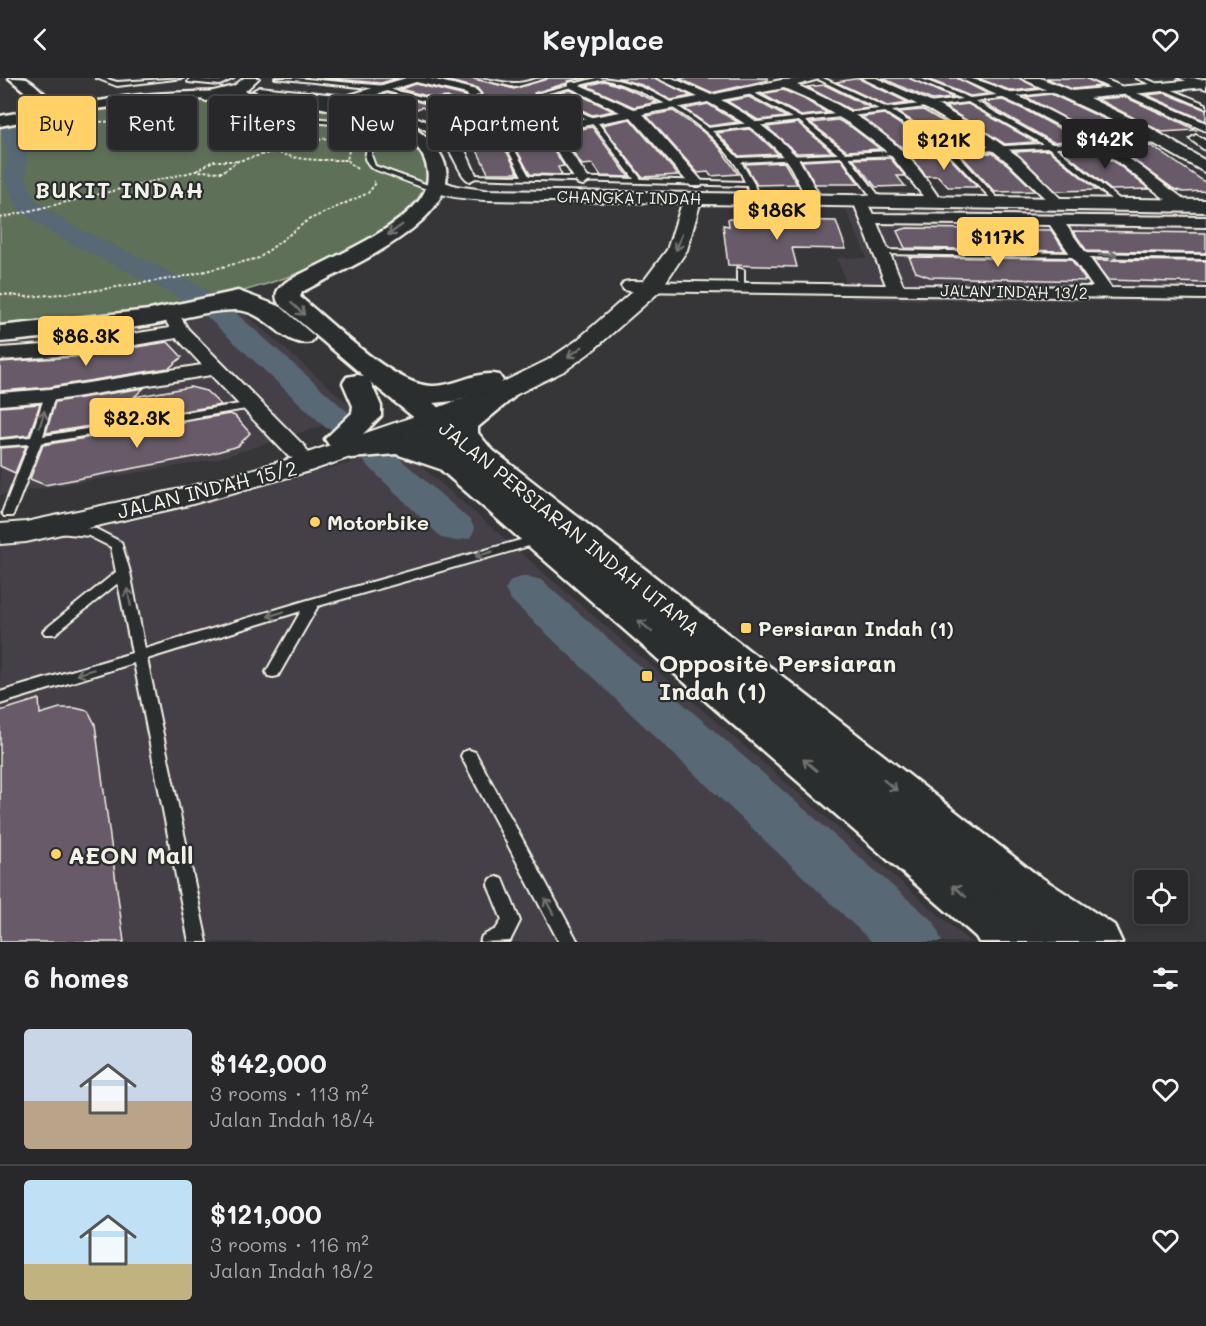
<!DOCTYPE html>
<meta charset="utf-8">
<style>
body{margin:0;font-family:Mali,sans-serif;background:#343437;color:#f1f3f6;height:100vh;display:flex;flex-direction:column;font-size:22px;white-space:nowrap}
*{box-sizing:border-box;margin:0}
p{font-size:20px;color:#a5a6a9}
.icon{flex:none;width:33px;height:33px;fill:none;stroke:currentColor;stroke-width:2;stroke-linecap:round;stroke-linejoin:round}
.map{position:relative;height:864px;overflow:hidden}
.details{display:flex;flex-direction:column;background:#28282b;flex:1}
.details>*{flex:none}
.banner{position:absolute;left:18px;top:18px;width:600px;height:54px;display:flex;gap:12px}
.buttons{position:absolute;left:1134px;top:792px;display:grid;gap:12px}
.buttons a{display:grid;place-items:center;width:54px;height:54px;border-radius:6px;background:#28282b;box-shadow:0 3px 9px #0003,0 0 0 2px #444447;font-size:30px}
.price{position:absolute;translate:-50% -51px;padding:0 14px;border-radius:6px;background:#ffd166;color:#111;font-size:20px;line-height:39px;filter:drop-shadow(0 2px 3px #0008)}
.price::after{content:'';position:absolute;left:50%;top:36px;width:18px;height:14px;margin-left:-9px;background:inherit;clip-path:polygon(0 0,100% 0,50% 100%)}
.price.active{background:#222;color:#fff}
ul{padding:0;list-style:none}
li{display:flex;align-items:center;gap:18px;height:150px;padding:0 24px}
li+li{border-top:2px solid #444447}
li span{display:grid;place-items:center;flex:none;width:168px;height:120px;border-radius:6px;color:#555}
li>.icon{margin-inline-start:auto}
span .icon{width:72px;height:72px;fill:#fffc;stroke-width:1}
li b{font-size:26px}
h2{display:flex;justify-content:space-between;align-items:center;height:72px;padding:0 24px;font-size:26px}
.tag{padding:0 21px;border-radius:6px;background:#28282b;box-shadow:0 3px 9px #0003,0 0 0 2px #444447;font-size:21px;line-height:54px}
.tag.active{background:#ffd166;color:#111}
header{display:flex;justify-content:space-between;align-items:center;height:78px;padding:0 24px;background:#28282b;font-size:27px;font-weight:700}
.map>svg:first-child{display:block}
.built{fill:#454147}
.green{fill:#5e6f58;stroke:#a9b0a0;stroke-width:1.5}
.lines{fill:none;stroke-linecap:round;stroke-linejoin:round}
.river{fill:#596775;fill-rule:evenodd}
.building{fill:#675a67;stroke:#f4f1e8;stroke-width:1.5}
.service-casing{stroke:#f4f1e8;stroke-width:4}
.minor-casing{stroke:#f4f1e8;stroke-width:4}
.tertiary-casing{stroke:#f4f1e8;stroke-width:4}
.secondary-casing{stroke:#f4f1e8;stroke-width:5}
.trunk-casing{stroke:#f4f1e8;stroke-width:5}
.path{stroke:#f4f1e8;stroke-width:2;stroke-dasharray:3 2;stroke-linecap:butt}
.service{fill:#2a2d2e;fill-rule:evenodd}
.minor{fill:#2a2d2e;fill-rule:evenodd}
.tertiary{fill:#2a2d2e;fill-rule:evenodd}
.secondary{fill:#2a2d2e;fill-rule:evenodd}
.trunk{fill:#2a2d2e;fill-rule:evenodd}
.oneway{stroke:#71726f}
.poi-dot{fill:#ffd166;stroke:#2a2d2e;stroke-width:2}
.labels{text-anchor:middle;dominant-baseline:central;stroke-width:4.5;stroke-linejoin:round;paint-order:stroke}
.far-street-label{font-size:16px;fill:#f4f1e8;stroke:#2a2d2e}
.street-label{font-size:20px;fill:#f4f1e8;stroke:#2a2d2e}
.poi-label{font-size:20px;font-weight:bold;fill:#f4f1e8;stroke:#2a2d2e;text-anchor:start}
.far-district-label{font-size:22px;font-weight:bold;letter-spacing:1.5px;fill:#f4f1e8;stroke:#2a2d2e}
.near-poi-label{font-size:24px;font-weight:bold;fill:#f4f1e8;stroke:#2a2d2e;text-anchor:start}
</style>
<header><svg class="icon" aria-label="back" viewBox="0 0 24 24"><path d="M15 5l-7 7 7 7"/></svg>Keyplace<svg class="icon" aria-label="heart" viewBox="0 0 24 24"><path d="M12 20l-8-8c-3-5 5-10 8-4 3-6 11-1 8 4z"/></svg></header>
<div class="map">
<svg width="1206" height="864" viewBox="0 0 1206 864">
<rect width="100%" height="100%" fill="#363639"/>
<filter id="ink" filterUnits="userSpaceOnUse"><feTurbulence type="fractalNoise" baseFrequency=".0167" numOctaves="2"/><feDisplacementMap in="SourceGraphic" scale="12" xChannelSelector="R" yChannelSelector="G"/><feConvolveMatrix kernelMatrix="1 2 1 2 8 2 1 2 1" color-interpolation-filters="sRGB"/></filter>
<g filter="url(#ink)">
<g class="built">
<path d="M846,132L1206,133V224L852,221L837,180H867Z"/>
<path d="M238,230L360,336L214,382L0,417V262L152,245Z"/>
<path d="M401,371L970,864H0V467L60,457L225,419Z"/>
</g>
<path class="green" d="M228,21C274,23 323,24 367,40C492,84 398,152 328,183C225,228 111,243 0,247V46L113,27Z"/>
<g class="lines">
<g class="river">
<path d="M8,42L15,44L18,48L27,80L26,99L36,123L72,147L206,211L210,217L206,223L196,225L186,223L54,157L18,132L4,99L7,80L0,46Z"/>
<path d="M218,226L228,228L350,336L355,343L350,350L338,353L326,350L208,240L204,234L208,228Z"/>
<path d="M378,369L390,372L470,442L475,451L470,460L456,463L442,460L366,386L361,379L366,372Z"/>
<path d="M526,498L541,502L934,844L942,864H872L511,522L505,512L511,502Z"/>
</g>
</g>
<g class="building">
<path d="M321,0H398L381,5Z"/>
<path d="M437,0H473L514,11L548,0H587L568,3L567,5L534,15L535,18L579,39L550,45L516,24L493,22L461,33L462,36L491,56L471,59L469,56L463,57L422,29L417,31L371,21L387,15L434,28L453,24L448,19L435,20L400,11L416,6L465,18L471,22L482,16L477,10Z"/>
<path d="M617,0H655L691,18L671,22L642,7Z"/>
<path d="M678,0H768V2L711,15Z"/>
<path d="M860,0L861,2L909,25L887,28L836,4Z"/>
<path d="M882,0H909L953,20L932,22Z"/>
<path d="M925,0H957L988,16L970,18Z"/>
<path d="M977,0H1019L1038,10L1012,13Z"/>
<path d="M1046,0H1086L1101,8L1072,11Z"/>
<path d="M604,3L623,9L657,24L634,29L587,8Z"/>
<path d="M825,7L871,30L851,32L807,9Z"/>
<path d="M570,12L613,33L592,37L551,17Z"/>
<path d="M783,12L804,21L827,35L801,38L762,16Z"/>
<path d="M1165,15L1206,32V43L1147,17Z"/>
<path d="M1051,16L1113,45L1139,60L1104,61L1026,19Z"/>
<path d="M749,19L786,39L758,42L727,23Z"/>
<path d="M1125,19L1182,45L1196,52L1162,54L1097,21Z"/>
<path d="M1003,22L1027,33L1081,62L1053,64L982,24Z"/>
<path d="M708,26L729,39L738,44L709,48L685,31Z"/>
<path d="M968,26L1035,64L1005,66L945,29Z"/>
<path d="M495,30L503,31L531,48L504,53L476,36Z"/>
<path d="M923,32L977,63L982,67L952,69L898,34Z"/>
<path d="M673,33L703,54L720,70L738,96L711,98L708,94L698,95L647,38Z"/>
<path d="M884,36L936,69L903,70L862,39Z"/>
<path d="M630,41L678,97L642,99L602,47Z"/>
<path d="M838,42L851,49L880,71L847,73L811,45Z"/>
<path d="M798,45L832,74L797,75L767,49Z"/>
<path d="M592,49L629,99L601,98L593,86L582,87L560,55Z"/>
<path d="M749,51L762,61L778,76L739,78L717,55Z"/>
<path d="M544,57L564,88L558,89L562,97L530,96L512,63Z"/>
<path d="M502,65L518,95H488L476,70Z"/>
<path d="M1152,68L1206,105V113L1183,114L1174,111L1116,69Z"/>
<path d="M1094,71L1113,83L1149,111L1111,112L1062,72Z"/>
<path d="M1048,72L1097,112L1056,113L1015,74Z"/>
<path d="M992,75L1008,87L1035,113L995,114L960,76Z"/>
<path d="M947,77L977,109H948L938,98H926L911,79Z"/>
<path d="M890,80L905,98H897L905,108L876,109L853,81Z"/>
<path d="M841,81L859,106H815L802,83Z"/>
<path d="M784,84L797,106L757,107L745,86Z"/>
<path d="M728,141L836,143L846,171L792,170L797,189L728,187L723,147L729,148Z"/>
<path d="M907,150L1051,152L1065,173L905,170L897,153Z"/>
<path d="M1073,153L1206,155V175L1087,173Z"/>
<path d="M909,179L1071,181L1086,203L930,199L916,194Z"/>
<path d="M1093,182L1206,183V205L1108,202Z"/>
<path d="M168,264L182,279L169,290L50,309L0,313V284L74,279Z"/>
<path d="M190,309L206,313L221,327L46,355L55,324L144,310L134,319Z"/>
<path d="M40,326L29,357L0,360V329Z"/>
<path d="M230,336L235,338L250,355L238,368L210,376L45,407L30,401L43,367Z"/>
<path d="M26,368L15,395L0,388V370Z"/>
<path d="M39,621L40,636L60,630H75L88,633L95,646L124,864H0V633Z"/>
</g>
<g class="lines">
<g class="service-casing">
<g id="service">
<path d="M96,0H104L117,4L183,0L117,8Z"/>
<path d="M190,0L219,3L227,0H234L220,7L188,4Z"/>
<path d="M275,0H296L386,8L388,11L435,22L448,21L451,23L435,26L379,11Z"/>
<path d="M475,0C489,0 503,6 516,5C526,5 535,0 546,0L515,9Z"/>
<path d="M596,0C637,0 677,26 708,50L793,40L745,14L747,11L801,40L879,31L816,0H823L887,30L962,21L911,0H919L970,20L1059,10L1061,13L975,23L1052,66L1164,61L1167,63L1164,65L1056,70L1124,125L1125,127L1121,129L1049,70L955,74L1000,123L1001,125L997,127L948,75L849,79L883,123L879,125H876L842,79L741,84L754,106L758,121L754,123L750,121L747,108L468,100V98L470,97L522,98L502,60L463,34L497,24L499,27L471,35L507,58L529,98L634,101L591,43L536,16ZM604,1C655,14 724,53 745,104L641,101L595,41L544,16ZM968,24L1043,66L951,71L892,33ZM885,34L943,71L846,75L805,43ZM799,43L838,76L738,80L712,53Z"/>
<path d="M1136,0H1144L1206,26V30Z"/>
<path d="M202,17L234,24L269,36L344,43L364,48L375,55L371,77L375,88L439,111L432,113L371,90L365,81L369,56L360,50L344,47L268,40L231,26L200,20Z"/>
<path d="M879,172L1206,177V181L882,176L878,174Z"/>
<path d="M737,190L744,192V206L737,204Z"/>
<path d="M50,314L55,317L43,358L252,324L257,327L252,330L41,365L14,435L12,438H4L2,435L29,366L0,368V362L31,359L45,317Z"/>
<path d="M63,448L96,451L121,464L130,494L145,571L308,522L535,458L539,457L545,461L543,464L318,528L278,598L273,599L268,598L266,594L301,533L147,581L207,864H189L134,585L0,626V614L132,575L118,505L55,556H45L43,553L116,494L111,469L89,458L59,455L57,452L59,449Z"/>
<path d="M469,672L475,674L578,864H559L461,678L463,674Z"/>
<path d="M497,799L503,801L520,843L510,863L480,864L482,858L496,851L502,842L488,807L491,801Z"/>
</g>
</g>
<g class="minor-casing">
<g id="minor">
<path d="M406,0H428L476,12L480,16L472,20L468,19L467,16L416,4L359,22C395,31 430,40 459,64L537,49L504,29L493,28V24C513,19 533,37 550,47L620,34L569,9V5L573,4L634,31L698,19L657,0H672L711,17L781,2L823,0L797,7C833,23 870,43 899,70C916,85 929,106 942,124L940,127H930L890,76L852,47L805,19L784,10L721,22L750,39L780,62L798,80L822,122L820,125H810C802,113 797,100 790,88C771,59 737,40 708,24L643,36L701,102L703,105L701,108H691L631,39L556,53L590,103L583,107L578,106L545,55L464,70L477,99L470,103C459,100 453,70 439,60C387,24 320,22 260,15L254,12L260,9L346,18Z"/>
<path d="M862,0H876L939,28L987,56L1019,79L1066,126L1064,129H1054L1009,85L978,61L931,33Z"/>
<path d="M959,0C979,0 996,9 1015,17C1068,40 1116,69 1162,105C1171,112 1183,119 1190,128L1188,131H1178L1114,81L1077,57L1028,31Z"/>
<path d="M1088,0H1102L1206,45V53Z"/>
<path d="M1179,0H1194L1206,4V11Z"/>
<path d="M1196,57L1206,63V73L1190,61Z"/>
<path d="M862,124L867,125L873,136L1206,139V149L1066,147L1111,210L1206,211V221L630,213L624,212L621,208L624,204L630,203L886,207L855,128ZM877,145L1050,147L1093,209L903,207Z"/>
<path d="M171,232L177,233L188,251L305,369L308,374L305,379L297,381L289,379L211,297L50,323L0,327V315L50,311L202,287L177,260L74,277L0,282V270L74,265L170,250L162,237L165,233Z"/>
</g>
</g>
<g class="tertiary-casing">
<g id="tertiary">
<path d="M244,0H259L244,14L206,23L199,19L201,16L234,8Z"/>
<path d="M1021,0H1040L1072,13L1206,1V9L1089,20L1147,48L1206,83V95L1114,43Z"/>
<path d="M436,101L456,108L484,112L1206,122V134L700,126L687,172L659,214L592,273L566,292L513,318L442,347L310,393L189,427L26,464L0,466V446L26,444L185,410L290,381L424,335L495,308L548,282L576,263L643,204L667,172L682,125L484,122C467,120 439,121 427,106L430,102Z"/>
</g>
</g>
<g class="secondary-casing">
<g id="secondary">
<path d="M9,0C14,0 22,0 26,1C38,6 47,23 59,24C86,28 115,19 141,17C214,11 394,5 439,74C480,137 343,191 302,214L300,219C330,243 394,308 432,308C455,309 476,292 499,297L503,303L501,305L514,307L518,313L514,319L478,349V355L491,371L1101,847L1109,864H982L440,391L396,376L351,380L340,377L337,369L329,367L325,361L352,335L353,328L343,305L347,299L357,297L364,298L279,226C273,216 278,211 286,204C325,182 388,158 417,125C429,112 431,94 423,78C413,58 388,48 368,42C253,4 116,25 0,48V38L44,30ZM370,303V304L427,350L417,347L406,350L402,356L404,359L387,358L358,361L381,338V328ZM487,313L452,340L433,325L454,323Z"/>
<path d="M238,213L281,229L315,259L311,264C283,271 268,232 235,232C207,232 178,242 150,247C100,255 50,259 0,264V248L150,232Z"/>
</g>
</g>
<g class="trunk-casing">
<path id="trunk" d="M1022,792L1039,798L1114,847L1122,864H1053L1027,846L1036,864H979L964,838L971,821L989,815L1000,819L997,814L1005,798Z"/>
</g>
<g class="path">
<path d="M95,44L151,42L197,34"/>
<path d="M270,50L266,53V68C290,84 319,82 347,82"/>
<path d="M352,58L347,82L357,91"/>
<path d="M196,93L213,83H237"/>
<path d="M0,140L196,93L222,94L238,83L338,57"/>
<path d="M0,216L28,219L91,213L181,199L259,180L308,142L368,115L376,105L373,103"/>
</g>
<use href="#service" class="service"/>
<use href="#minor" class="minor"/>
<use href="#tertiary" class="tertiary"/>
<use href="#secondary" class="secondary"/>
<use href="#trunk" class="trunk"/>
</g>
<defs><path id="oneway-shaft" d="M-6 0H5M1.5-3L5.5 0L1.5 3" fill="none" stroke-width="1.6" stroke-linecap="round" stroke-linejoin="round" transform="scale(1.5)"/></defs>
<g class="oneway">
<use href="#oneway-shaft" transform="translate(395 152) rotate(145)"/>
<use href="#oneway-shaft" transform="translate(679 164) rotate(110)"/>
<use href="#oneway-shaft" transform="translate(1108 177) rotate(1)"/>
<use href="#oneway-shaft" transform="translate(298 231) rotate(42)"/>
<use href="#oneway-shaft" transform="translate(575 274) rotate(145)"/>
<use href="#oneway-shaft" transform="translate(42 341) rotate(-73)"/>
<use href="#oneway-shaft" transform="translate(484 476) rotate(164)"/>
<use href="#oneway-shaft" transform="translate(129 519) rotate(-101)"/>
<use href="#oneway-shaft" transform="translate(276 536) rotate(163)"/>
<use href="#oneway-shaft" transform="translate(645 548) rotate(-140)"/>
<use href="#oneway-shaft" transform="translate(85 594) rotate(163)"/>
<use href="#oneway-shaft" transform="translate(810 687) rotate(-140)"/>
<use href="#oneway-shaft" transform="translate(890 707) rotate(39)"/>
<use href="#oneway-shaft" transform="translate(959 813) rotate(-140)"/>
<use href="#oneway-shaft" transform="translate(549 828) rotate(-118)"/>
</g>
</g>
<g class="poi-dot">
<circle cx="315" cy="444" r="6"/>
<rect x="740" y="544" width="12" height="12" rx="3"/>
<rect x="641" y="592" width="12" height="12" rx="3"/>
<circle cx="56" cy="776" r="6"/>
</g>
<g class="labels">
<g class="far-street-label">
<text transform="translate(629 119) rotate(1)">CHANGKAT INDAH</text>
<text transform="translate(1014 213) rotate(1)">JALAN INDAH 13/2</text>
</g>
<g class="street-label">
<text transform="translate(207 411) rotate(-14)">JALAN INDAH 15/2</text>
<text transform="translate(570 450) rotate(39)">JALAN PERSIARAN INDAH UTAMA</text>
</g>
<g class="poi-label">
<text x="327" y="444">Motorbike</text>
<text x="758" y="550">Persiaran Indah (1)</text>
</g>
<g class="far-district-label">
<text x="120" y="111">BUKIT INDAH</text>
</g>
<g class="near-poi-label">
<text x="659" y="584">Opposite Persiaran<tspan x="659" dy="28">Indah (1)</tspan></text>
<text x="68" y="776">AEON Mall</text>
</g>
</g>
</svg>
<div class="buttons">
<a><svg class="icon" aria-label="locate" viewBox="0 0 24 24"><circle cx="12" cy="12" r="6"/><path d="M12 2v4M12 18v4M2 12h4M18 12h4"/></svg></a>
</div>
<b class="price active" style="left:1105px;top:92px">$142K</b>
<b class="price" style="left:944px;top:93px">$121K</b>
<b class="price" style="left:777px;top:163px">$186K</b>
<b class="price" style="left:998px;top:190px">$117K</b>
<b class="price" style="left:86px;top:289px">$86.3K</b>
<b class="price" style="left:137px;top:371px">$82.3K</b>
<div class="banner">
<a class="tag active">Buy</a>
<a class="tag">Rent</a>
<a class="tag">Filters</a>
<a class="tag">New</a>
<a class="tag">Apartment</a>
</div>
</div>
<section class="details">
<h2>6 homes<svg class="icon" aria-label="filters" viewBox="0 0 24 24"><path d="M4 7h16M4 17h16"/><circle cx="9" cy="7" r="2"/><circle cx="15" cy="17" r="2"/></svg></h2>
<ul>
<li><span style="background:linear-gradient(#c9d6e8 60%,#b9a48a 0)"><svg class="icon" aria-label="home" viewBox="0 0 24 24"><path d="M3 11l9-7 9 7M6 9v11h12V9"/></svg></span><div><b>$142,000</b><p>3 rooms · 113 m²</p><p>Jalan Indah 18/4</p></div><svg class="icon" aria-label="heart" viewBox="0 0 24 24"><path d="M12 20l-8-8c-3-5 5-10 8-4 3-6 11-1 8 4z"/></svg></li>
<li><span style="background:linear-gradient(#bfe0f5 70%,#c2b280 0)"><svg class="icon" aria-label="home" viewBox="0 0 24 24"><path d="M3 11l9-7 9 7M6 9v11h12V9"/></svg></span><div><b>$121,000</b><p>3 rooms · 116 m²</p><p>Jalan Indah 18/2</p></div><svg class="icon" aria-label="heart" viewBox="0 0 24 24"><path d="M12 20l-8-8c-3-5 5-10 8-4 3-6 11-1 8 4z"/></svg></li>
</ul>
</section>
